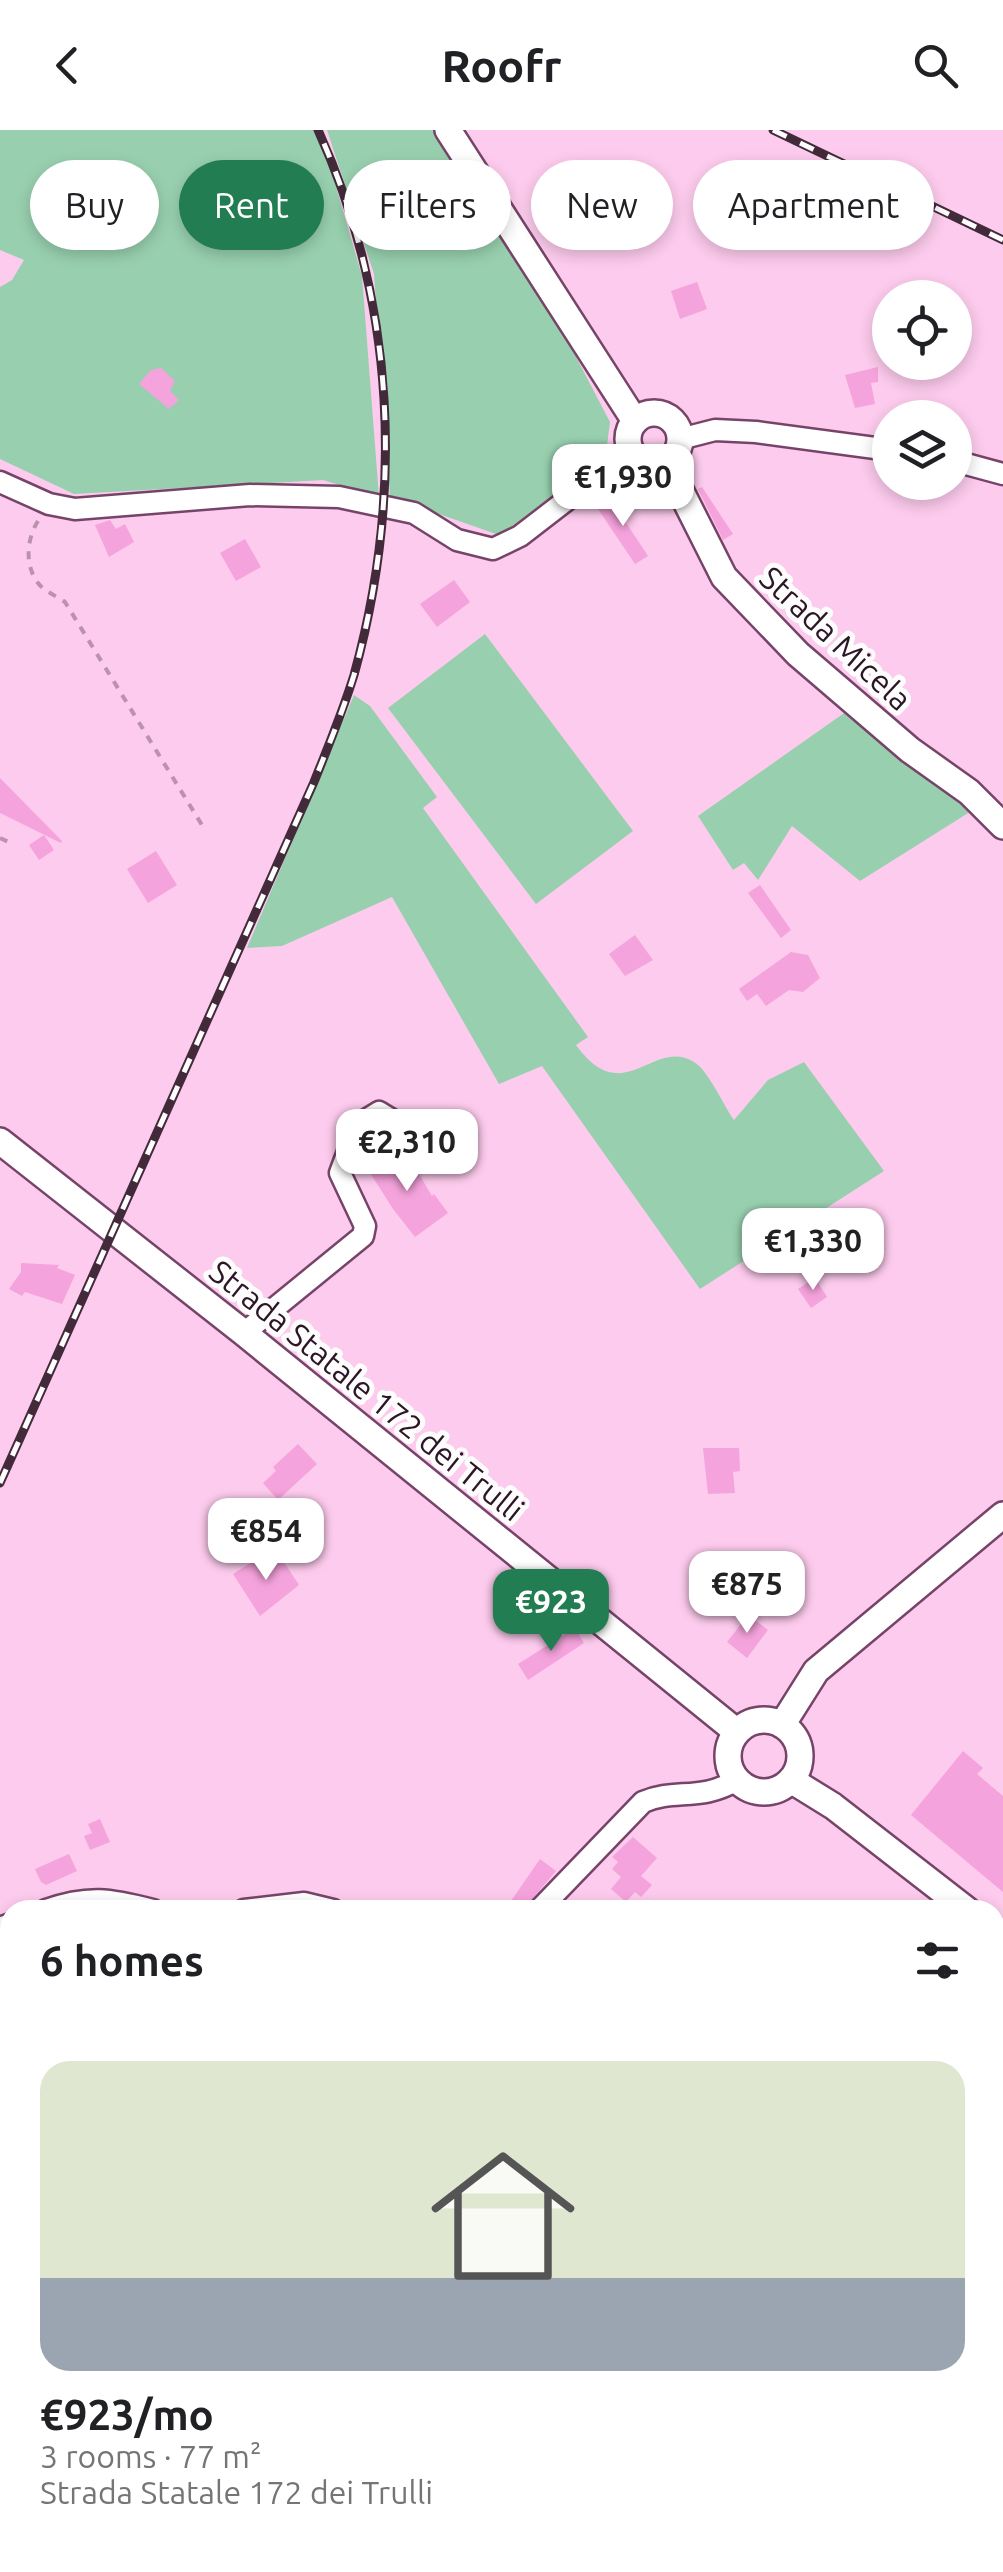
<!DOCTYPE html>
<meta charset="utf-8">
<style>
body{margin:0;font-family:Ubuntu,sans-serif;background:#f6f6f6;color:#202124;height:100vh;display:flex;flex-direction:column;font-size:38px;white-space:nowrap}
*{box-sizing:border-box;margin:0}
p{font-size:32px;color:#757577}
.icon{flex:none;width:55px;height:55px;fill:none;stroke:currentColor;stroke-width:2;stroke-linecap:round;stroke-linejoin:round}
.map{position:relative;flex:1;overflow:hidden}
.drawer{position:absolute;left:0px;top:1770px;width:1005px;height:672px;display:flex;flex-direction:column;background:#fff;border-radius:30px 30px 0 0;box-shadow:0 5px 15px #0003}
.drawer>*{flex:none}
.top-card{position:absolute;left:30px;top:30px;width:945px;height:90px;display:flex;gap:20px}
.controls{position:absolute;left:872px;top:150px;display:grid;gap:20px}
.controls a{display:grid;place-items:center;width:100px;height:100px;border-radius:50%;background:#fff;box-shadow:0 5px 15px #0003;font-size:50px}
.price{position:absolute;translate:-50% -85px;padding:0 22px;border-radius:20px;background:#fff;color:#222;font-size:32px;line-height:65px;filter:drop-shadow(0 2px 5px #0008)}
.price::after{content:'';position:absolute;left:50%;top:60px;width:30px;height:22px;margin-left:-15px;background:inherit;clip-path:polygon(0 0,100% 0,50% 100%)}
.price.current{background:#227d52;color:#fff}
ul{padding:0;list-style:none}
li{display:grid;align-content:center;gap:20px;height:530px;padding:0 40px}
li span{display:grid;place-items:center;height:310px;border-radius:30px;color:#555}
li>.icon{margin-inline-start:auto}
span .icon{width:180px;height:180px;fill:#fffc;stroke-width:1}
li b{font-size:42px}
h2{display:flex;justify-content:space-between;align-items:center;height:120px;padding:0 40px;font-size:42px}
.pill{padding:0 35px;border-radius:45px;background:#fff;box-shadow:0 5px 15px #0003;font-size:35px;line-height:90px}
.pill.current{background:#227d52;color:#fff}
header{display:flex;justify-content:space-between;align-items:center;height:130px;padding:0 40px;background:#fff;font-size:45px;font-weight:600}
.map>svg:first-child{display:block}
.green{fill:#98d0af}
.building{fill:#f5a3dc}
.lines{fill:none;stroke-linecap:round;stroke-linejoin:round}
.minor-casing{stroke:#774469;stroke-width:25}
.major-casing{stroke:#774469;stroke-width:30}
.path{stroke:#bb92ad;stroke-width:4;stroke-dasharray:8 8;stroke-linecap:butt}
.minor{stroke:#fff;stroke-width:20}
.major{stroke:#fff;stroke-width:25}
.rail-casing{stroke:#432a3b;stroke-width:9}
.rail{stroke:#fdfdfd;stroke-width:5;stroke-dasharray:15;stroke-linecap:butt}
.labels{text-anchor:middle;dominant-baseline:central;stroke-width:10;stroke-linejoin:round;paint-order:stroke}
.street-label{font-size:32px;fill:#2c1625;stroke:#fdfdfd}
</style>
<header><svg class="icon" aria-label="back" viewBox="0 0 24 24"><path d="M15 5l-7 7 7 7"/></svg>Roofr<svg class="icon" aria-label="search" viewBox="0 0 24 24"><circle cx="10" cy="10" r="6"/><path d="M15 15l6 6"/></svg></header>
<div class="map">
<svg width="1003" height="2442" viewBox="0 0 1003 2442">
<rect width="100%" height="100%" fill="#fdcbed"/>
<g class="green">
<path d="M0,0H314L328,29L362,146L379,367L323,350L74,364L0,329V157L12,150L24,130L0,120Z"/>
<path d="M327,0H440L542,162L610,292L605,331L499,405L390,367L374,144Z"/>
<path d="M485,504L633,701L536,774L388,578Z"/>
<path d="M354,565L370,576L437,667L423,678L588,907L576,915C624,981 653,907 694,932C708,940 724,976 734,990L768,950L804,932L884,1041L700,1159L542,936L499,954L392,767L282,816L247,818Z"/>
<path d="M847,581L973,680L860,751L792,696L758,750L744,733L733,740L698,686Z"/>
</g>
<g class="building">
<path d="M697,152L707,179L680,189L671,161Z"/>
<path d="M878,237V252L871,253L875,274L855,278L845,245Z"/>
<path d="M161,238L175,251L170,261L179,270L169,279L139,254L151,240Z"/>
<path d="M702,357L733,404L723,410L698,359Z"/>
<path d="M616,367L628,385L623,388L648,426L635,434L598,379Z"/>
<path d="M110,390L116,399L125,394L134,412L109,427L95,395Z"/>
<path d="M245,409L261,437L236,451L220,423Z"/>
<path d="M454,450L470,472L437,497L420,474Z"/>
<path d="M0,648L62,711L61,713L0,683Z"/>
<path d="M44,705L54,720L39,730L29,715Z"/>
<path d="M156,721L177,755L148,773L127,739Z"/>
<path d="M760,755L791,800L781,808L748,763Z"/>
<path d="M635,805L653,830L625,846L609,824Z"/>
<path d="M791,822L808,825L820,848L803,862L789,860L766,876L757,864L747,871L739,859Z"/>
<path d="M395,1021L406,1038L413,1034L432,1066L434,1064L448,1083L415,1107L393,1079L367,1038Z"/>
<path d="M21,1133L59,1135L57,1138L75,1145L62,1174L25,1162L22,1166L9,1159L21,1142Z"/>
<path d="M815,1148L827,1167L811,1178L798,1159Z"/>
<path d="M298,1314L317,1334L278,1370L263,1353L276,1341L273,1337Z"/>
<path d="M703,1318H739L740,1341L733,1342L735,1363L708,1364Z"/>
<path d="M280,1426L299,1455L260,1486L233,1444L255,1430L260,1438Z"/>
<path d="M748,1485L768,1500L747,1528L727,1512Z"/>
<path d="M575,1498L584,1513L528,1550L518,1534Z"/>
<path d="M963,1621L983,1638L977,1644L1003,1666V1762L911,1685Z"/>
<path d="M100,1689L110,1712L90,1720L84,1706L92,1703L88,1694Z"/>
<path d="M633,1707L657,1728L641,1746L652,1755L641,1767L635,1762L626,1772L611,1759L621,1747L612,1739L618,1732L612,1727Z"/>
<path d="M69,1724L77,1741L46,1755L41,1752L35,1739Z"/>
<path d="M540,1729L556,1741L523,1780L511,1771Z"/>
</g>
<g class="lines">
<g class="minor-casing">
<g id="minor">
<path d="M680,309L715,300L756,302L890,320"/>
<path d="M955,331L1003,344"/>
<path d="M0,352L49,374L75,379L250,365L339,367L414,383L457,410L493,419L520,406L568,369L610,346L633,326"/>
<path d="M244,1203L363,1106L365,1096L340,1043L358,995L379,982L410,1001"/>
<path d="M46,1780C89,1765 110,1769 153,1780"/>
<path d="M244,1780L304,1773L333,1780"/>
<path d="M539,1780L643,1672C675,1658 700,1672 737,1650"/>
<path d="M0,1798L10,1794"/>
</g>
</g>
<g class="major-casing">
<g id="major">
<path d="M448,0L635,291"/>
<circle cx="654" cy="309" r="26"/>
<path d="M666,332L724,447L798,524L910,620L969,662L1003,696"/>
<path d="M0,1011L244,1203L737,1602"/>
<circle cx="764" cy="1626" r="36"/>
<path d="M782,1595L816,1541L1003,1385"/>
<path d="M791,1650L833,1676L967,1780"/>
<path d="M995,1802L1003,1809"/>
</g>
</g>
<g class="path">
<path d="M38,391C27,408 24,435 38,453C44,461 58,467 65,472L205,700"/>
<path d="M0,708L11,713"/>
</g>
<use href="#minor" class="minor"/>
<use href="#major" class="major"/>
<g class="rail-casing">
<g id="rail">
<path d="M773,0L1003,110"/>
<path d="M0,1353L314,652C328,617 343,581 354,545C404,364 396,172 318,0"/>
</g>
</g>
<use href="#rail" class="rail"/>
</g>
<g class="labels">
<g class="street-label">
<text transform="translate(836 508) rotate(43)">Strada Micela</text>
<text transform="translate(367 1260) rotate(39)">Strada Statale 172 dei Trulli</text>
</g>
</g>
</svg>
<div class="controls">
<a><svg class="icon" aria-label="locate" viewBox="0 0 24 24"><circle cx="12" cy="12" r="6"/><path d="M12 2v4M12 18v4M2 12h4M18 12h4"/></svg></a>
<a><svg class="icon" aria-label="layers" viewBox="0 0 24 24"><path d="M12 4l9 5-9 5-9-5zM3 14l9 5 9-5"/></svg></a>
</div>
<b class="price" style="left:623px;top:399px">€1,930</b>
<b class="price" style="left:407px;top:1064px">€2,310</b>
<b class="price" style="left:813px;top:1163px">€1,330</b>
<b class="price" style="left:266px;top:1453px">€854</b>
<b class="price" style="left:747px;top:1506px">€875</b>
<b class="price current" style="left:551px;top:1524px">€923</b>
<div class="top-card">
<a class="pill">Buy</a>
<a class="pill current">Rent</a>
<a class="pill">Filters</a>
<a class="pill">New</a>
<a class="pill">Apartment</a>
</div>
<section class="drawer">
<h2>6 homes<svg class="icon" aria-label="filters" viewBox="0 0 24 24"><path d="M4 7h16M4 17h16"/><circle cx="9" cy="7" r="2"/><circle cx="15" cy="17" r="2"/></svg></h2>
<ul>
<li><span style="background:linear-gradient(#dfe7d0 70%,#9aa5b1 0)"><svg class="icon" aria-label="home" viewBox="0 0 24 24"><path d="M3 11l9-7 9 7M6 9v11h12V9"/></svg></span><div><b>€923/mo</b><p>3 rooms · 77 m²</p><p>Strada Statale 172 dei Trulli</p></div></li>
</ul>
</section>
</div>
